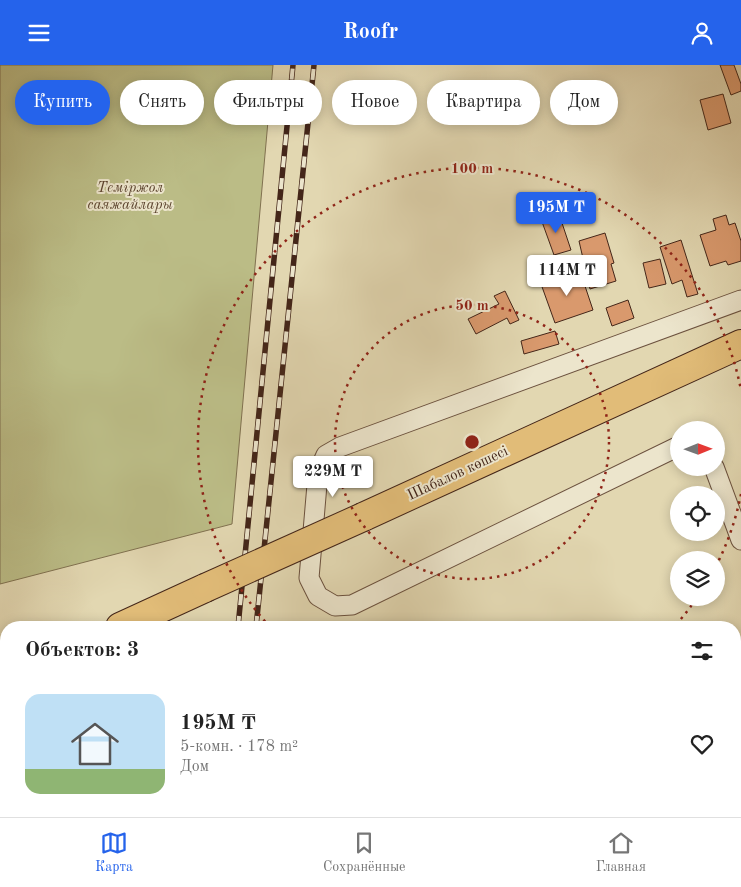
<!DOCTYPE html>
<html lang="ru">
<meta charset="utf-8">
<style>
body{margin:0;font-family:"Old Standard TT",serif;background:#f6f6f6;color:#222;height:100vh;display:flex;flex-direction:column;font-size:19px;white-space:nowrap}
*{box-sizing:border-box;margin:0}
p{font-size:16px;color:#767676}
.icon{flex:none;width:28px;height:28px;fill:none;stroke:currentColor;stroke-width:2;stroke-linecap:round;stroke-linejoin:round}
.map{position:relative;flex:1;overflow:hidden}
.drawer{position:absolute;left:0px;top:556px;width:741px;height:196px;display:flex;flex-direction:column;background:#fff;border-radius:20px 20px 0 0;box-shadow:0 2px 12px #0003}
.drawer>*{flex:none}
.guide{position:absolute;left:15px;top:15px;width:711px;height:45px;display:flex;gap:10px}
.needle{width:32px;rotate:89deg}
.tools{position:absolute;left:670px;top:356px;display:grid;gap:10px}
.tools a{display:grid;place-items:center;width:55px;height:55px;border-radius:50%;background:#fff;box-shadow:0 2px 12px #0003;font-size:25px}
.price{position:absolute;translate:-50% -42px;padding:0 11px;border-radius:5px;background:#fff;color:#222;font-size:16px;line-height:32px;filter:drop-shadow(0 1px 2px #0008)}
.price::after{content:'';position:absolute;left:50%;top:30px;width:15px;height:11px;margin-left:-8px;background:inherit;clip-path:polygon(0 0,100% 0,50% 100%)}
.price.selected{background:#2563eb;color:#fff}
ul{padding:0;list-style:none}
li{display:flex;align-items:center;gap:15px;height:125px;padding:0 25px}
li+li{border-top:1px solid #e0e0e0}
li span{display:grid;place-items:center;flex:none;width:140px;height:100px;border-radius:15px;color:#555}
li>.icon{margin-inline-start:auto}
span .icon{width:60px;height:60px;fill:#fffc;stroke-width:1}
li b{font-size:21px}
h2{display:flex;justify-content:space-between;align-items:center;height:60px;padding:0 25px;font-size:21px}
.pill{padding:0 18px;border-radius:22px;background:#fff;box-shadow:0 2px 12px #0003;font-size:18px;line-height:45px}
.pill.selected{background:#2563eb;color:#fff}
header{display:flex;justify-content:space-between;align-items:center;height:65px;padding:0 25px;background:#2563eb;color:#fff;font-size:22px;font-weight:700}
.dock{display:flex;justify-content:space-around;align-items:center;height:70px;border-top:1px solid #e0e0e0;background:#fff;font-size:14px;color:#767676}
.dock a{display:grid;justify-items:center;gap:2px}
.dock .selected{color:#2563eb}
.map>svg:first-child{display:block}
.green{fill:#bbbc86;stroke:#807150}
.building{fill:#d9996d;stroke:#442619}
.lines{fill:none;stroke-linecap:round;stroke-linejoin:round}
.street-casing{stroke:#6c523f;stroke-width:21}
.primary-casing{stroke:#442619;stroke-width:30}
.street{stroke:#ece5cc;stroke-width:19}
.primary{stroke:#e1bc78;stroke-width:28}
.rail-casing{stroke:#442619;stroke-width:5.5}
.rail{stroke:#ece5cc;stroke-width:4;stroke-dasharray:11;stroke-linecap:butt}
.primary-bridge-casing{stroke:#442619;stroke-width:30;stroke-linecap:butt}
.primary-bridge{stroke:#e1bc78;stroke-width:28}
.ring{fill:none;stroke:#8f2418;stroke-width:2.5;stroke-dasharray:2.5 5}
.labels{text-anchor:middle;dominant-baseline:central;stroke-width:4;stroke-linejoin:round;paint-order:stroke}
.park-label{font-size:15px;font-style:italic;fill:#5c442f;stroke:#ece5cc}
.street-label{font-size:15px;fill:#442619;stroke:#ece5cc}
.centre{fill:#8f2418;stroke:#ece5cc;stroke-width:2.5}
.ring-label{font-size:15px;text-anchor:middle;font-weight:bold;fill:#8f2418;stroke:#ece5cc;stroke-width:4;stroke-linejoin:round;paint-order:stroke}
</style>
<header><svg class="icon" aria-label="menu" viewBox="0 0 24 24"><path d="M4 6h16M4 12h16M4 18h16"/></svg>Roofr<svg class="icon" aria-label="person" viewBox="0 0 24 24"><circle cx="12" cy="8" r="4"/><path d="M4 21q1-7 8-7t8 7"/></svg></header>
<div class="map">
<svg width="741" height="752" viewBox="0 0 741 752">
<rect width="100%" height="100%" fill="#e2d7b1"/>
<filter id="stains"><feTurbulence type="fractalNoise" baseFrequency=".004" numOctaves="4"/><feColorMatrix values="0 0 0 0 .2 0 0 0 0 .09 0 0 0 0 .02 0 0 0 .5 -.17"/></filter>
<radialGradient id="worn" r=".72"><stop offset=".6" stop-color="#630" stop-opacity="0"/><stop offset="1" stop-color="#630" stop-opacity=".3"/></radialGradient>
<path class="green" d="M0,0H273L232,459L0,519Z"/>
<g class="building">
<path d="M720,0H734L741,19V26L731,30Z"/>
<path d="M723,29L731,58L708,65L700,35Z"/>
<path d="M559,149L571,185L554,190L541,154Z"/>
<path d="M726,150L729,160L735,158L741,176V196L728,200L726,196L710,201L700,170L716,165L713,154Z"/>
<path d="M605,168L614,198L611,199L616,216L590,224L579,176Z"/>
<path d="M681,175L698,229L687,232L682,215L672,219L660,182Z"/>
<path d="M660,194L666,219L649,223L643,198Z"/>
<path d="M580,206L593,245L555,258L541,219Z"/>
<path d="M505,226L519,255L510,259L507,253L476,269L468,254L499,239L494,231Z"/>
<path d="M628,235L634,253L612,261L606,243Z"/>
<path d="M555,266L559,279L524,289L521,276Z"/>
<path d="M741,651V689L735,692V653Z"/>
<path d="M741,698V717L735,719V700Z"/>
<path d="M431,746L432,752H392L391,747Z"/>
</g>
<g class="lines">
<g class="street-casing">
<g id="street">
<path d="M679,381L352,540L335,541L318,531L309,513L318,408L326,390L340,382L741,235"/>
<path d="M714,402L741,475"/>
</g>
</g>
<g class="primary-casing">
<g id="primary">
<path d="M363,452L741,279"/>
<path d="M120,562L205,523"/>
<path d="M0,657L6,650"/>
</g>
</g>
<use href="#street" class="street"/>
<use href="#primary" class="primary"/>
<g class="rail-casing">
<g id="rail">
<path d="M238,562L293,0"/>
<path d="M256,562L314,0"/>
<path d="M220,752V746"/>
<path d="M236,752L237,746"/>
</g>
</g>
<use href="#rail" class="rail"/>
<g class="primary-bridge-casing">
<path id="primary-bridge" d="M205,523L363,452"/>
</g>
<use href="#primary-bridge" class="primary-bridge"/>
</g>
<g class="ring">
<circle cx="472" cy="377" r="137"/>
<path d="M741 429A274 274 0 0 1 717 499M696 534A274 274 0 0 1 674 562M270 562A274 274 0 1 1 741 325"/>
</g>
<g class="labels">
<g class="park-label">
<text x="130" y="123">Теміржол<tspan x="130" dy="17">саяжайлары</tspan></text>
</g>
<g class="street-label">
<text transform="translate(458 409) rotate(-25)">Шабалов көшесі</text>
</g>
</g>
<circle cx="472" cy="377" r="8" class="centre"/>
<g class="ring-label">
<text x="472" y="108">100 m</text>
<text x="472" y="245">50 m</text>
</g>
<rect width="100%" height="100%" filter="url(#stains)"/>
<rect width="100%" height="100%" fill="url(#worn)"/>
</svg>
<div class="tools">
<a><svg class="needle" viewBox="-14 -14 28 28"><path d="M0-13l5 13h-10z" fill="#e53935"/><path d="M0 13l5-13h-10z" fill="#767676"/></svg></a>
<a><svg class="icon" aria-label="locate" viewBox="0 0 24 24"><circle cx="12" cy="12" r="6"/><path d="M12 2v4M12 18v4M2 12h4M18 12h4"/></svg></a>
<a><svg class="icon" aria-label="layers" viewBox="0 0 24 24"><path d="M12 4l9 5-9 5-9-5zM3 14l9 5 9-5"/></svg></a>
</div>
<b class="price selected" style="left:556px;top:169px">195M ₸</b>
<b class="price" style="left:567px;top:232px">114M ₸</b>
<b class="price" style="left:333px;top:433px">229M ₸</b>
<div class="guide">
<a class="pill selected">Купить</a>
<a class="pill">Снять</a>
<a class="pill">Фильтры</a>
<a class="pill">Новое</a>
<a class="pill">Квартира</a>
<a class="pill">Дом</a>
</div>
<section class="drawer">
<h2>Объектов: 3<svg class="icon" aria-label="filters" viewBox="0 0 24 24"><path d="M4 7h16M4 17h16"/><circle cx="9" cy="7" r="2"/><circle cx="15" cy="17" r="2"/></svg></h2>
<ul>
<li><span style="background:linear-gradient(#bfe0f5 75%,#8fb573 0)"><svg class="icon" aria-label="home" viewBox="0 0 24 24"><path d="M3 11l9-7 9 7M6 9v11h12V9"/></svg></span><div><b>195M ₸</b><p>5-комн. · 178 m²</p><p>Дом</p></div><svg class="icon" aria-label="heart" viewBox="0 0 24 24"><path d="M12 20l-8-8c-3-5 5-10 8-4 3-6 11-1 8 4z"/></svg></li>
</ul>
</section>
</div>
<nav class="dock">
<a class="selected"><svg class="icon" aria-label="map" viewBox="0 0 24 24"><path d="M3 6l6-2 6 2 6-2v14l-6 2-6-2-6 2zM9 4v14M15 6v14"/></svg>Карта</a>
<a><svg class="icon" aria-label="saved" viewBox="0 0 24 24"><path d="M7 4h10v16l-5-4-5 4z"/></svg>Сохранённые</a>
<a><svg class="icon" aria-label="home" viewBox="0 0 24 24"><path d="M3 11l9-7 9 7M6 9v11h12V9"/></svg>Главная</a>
</nav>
